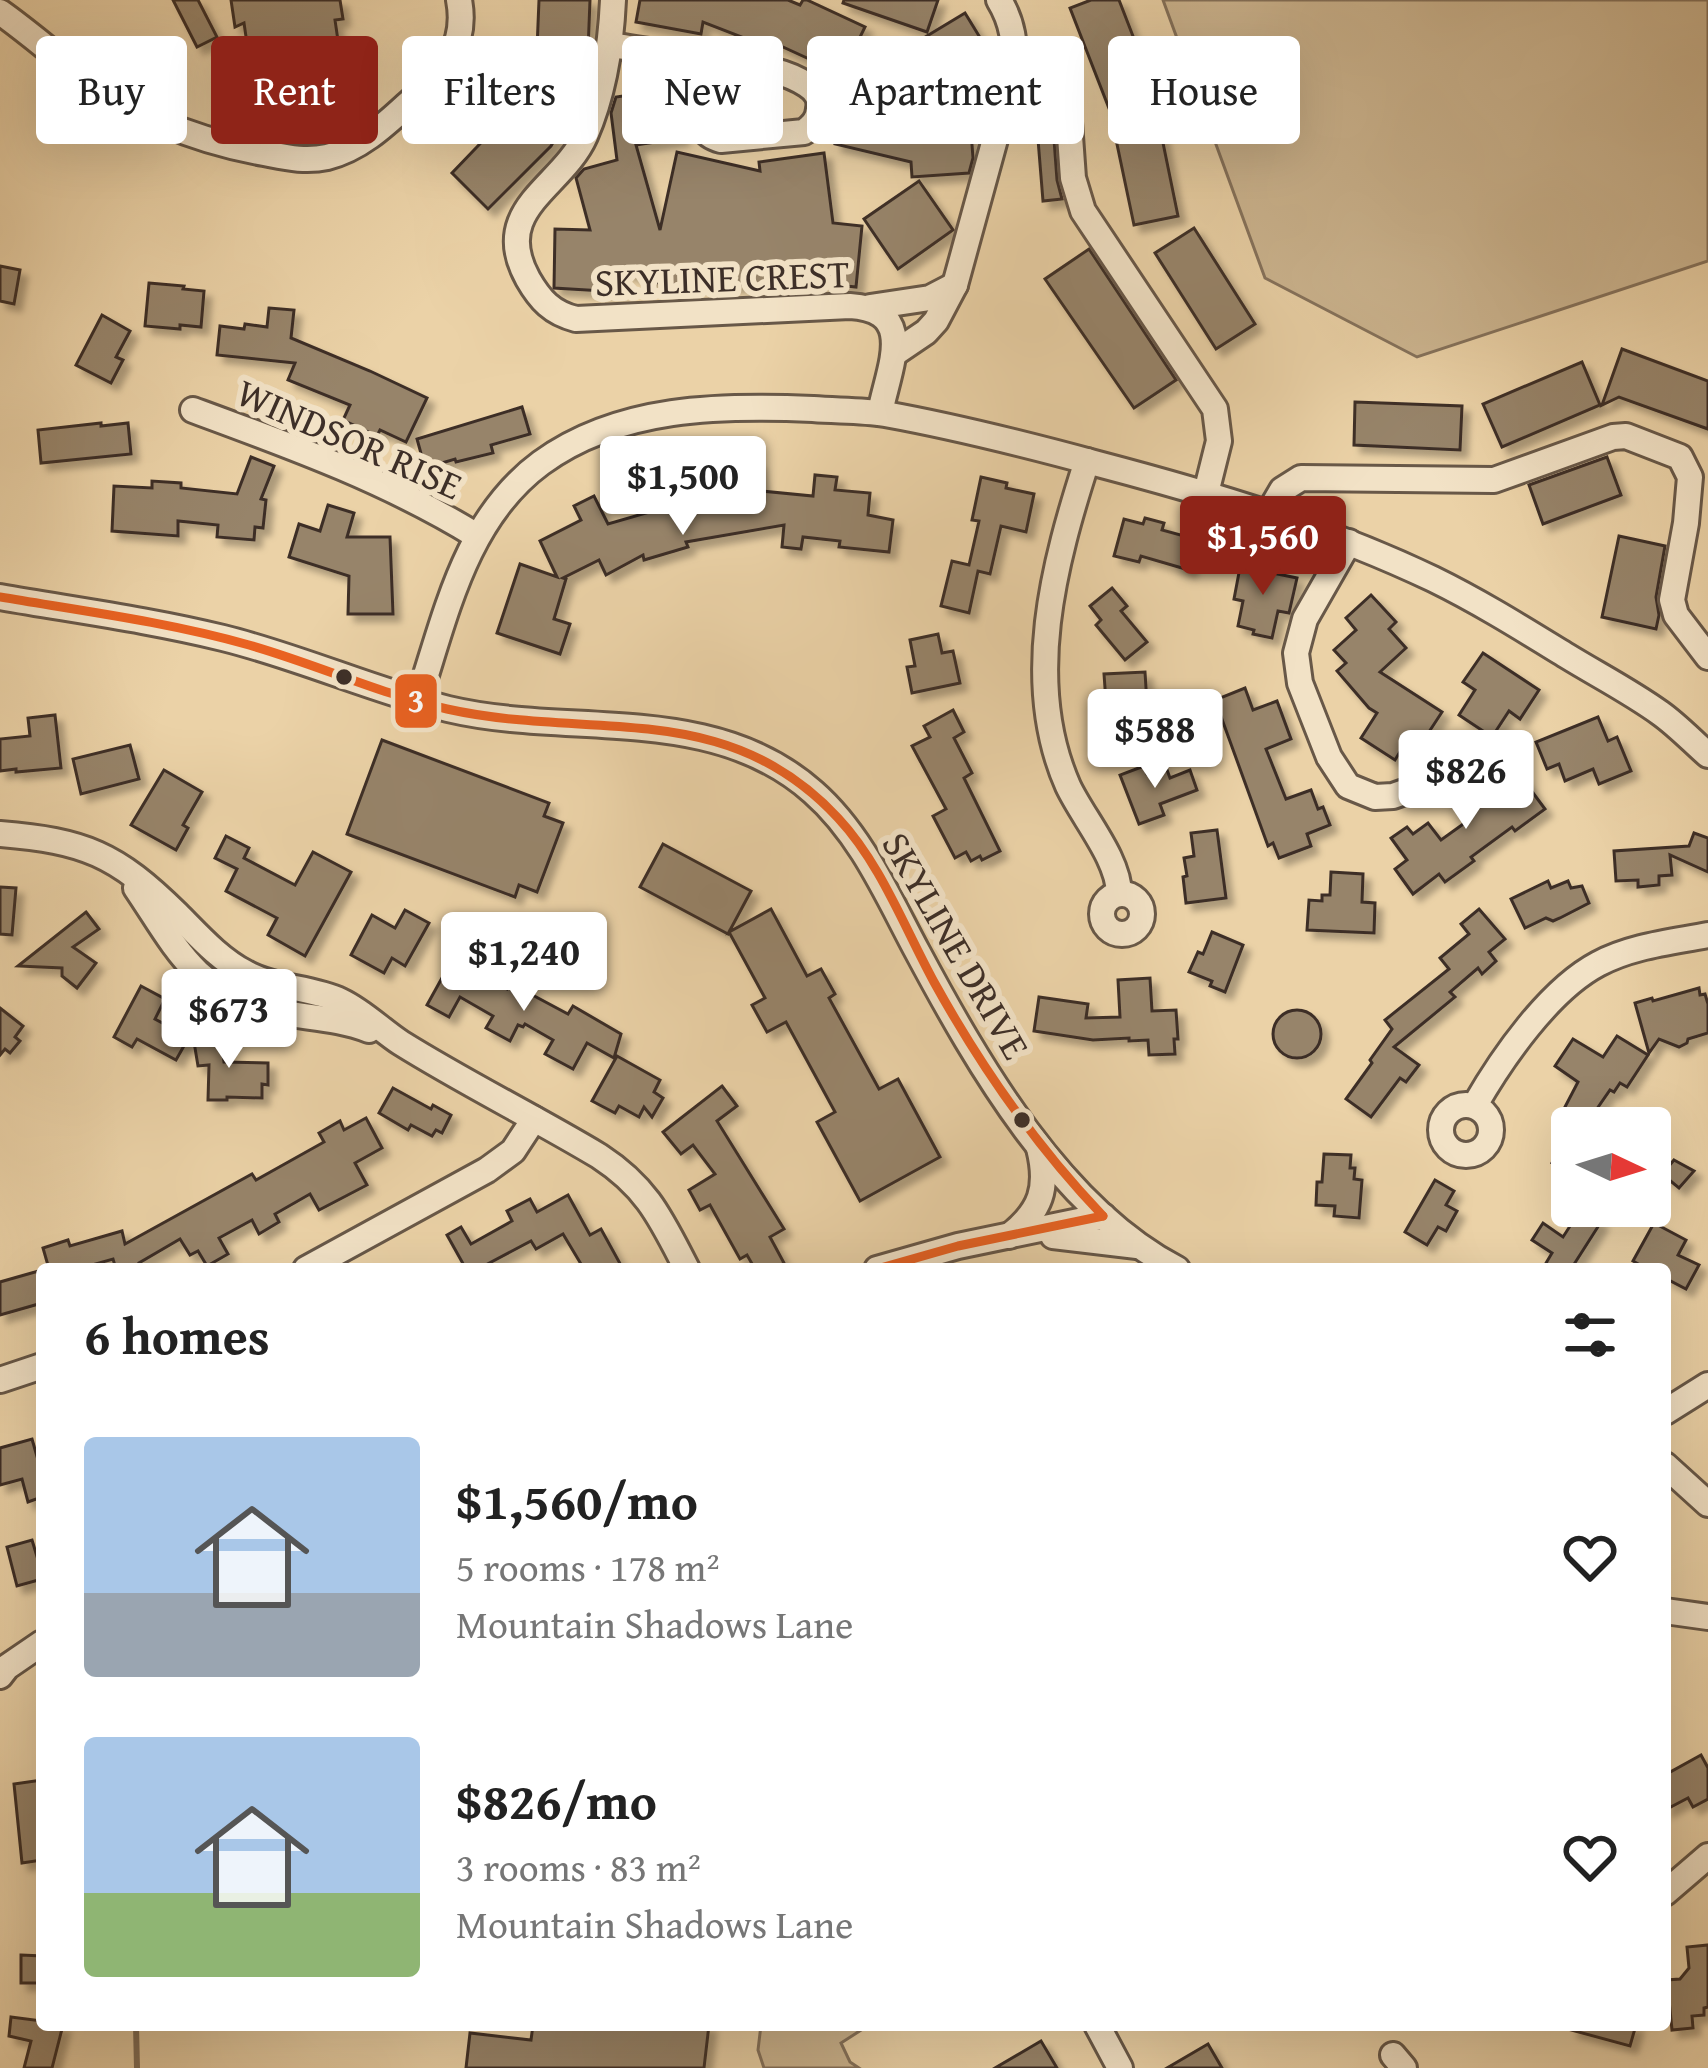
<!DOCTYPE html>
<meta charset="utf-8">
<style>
body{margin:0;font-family:"Gentium Book Plus",serif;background:#f6f6f6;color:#222;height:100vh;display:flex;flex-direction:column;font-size:45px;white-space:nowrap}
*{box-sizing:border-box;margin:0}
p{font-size:39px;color:#767676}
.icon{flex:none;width:66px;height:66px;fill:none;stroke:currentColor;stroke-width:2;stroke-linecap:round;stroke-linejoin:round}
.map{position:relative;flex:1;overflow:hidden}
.details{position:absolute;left:36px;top:1263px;width:1635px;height:768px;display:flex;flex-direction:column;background:#fff;border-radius:12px;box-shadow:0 12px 48px #0002}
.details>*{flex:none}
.top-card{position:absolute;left:36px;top:36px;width:1638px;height:108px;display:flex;gap:24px}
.needle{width:78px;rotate:94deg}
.fabs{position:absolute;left:1551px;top:1107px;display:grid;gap:24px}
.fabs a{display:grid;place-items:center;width:120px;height:120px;border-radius:12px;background:#fff;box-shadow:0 12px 48px #0002;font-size:60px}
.price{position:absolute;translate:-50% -102px;padding:0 27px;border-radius:12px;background:#fff;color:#222;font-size:39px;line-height:78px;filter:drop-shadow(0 3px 6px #0008)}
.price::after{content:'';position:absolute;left:50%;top:72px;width:36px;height:27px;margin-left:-18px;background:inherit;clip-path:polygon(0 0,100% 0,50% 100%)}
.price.active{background:#8f2418;color:#fff}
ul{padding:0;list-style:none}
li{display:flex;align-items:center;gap:36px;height:300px;padding:0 48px}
li span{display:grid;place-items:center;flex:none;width:336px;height:240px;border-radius:12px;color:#555}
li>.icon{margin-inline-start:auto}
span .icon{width:144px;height:144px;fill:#fffc;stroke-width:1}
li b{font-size:51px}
h2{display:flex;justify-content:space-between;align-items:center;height:144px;padding:0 48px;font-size:51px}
.chip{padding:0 42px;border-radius:12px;background:#fff;box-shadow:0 12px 48px #0002;font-size:42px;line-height:108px}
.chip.active{background:#8f2418;color:#fff}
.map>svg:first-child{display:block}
.green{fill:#cdb691;stroke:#85725c;stroke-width:3}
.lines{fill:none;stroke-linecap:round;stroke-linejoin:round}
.stream{stroke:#82705a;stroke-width:6}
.building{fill:#97846a;stroke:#3d2f28;stroke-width:3;filter:url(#shadow)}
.minor-casing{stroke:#685848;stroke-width:30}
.minor{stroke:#f2e2c6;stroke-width:24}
.bus-1-casing{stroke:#f2e2c6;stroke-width:18}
.bus-1{stroke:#e96222;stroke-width:9}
.bus-dot{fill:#3d2f28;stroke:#f2e2c6;stroke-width:4.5}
.labels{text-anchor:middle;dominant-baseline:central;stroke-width:12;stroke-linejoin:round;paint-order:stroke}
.street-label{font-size:39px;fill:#3d2f28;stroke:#f2e2c6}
.line-badge{stroke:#f2e2c6;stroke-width:4.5}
.badge-label{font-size:33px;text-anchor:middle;font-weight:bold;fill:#fff}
</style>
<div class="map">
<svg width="1708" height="2068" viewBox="0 0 1708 2068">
<defs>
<filter id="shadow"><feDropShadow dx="7" dy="7" stdDeviation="3" flood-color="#0004"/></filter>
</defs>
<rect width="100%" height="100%" fill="#ebd2a7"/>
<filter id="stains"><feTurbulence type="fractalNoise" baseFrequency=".00167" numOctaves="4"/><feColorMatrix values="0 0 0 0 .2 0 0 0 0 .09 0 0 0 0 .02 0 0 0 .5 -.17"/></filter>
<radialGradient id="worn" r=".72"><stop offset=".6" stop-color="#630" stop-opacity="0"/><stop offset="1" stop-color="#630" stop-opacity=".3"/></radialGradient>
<g class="green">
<path d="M1163,0H1708V261L1417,357L1265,278Z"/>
<path d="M761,2025H869L841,2043L850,2062L859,2068H764L758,2050Z"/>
</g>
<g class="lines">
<path class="stream" d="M136,2025L137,2068"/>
</g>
<g class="building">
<path d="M173,0H198L217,37L197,47Z"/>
<path d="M231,0H340L343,19L335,20L340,54L325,57L328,76L280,84L278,67L251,71L244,23L235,27Z"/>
<path d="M539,0H590L588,51L537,49Z"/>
<path d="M640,0H788L800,5L803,0H807L865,27L842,74L772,42L770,48L703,22L701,34L636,22Z"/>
<path d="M844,0H938L927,32L843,3Z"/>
<path d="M1091,0H1119L1155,93L1153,94L1178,216L1134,225L1110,111L1070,8Z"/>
<path d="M965,13L998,67L996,74L968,91L973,158L969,173L912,177L911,162L835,144L850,78L901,90L896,111L950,107L912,45Z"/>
<path d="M540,65L583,91L551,146L488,209L452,173L499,124L503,129Z"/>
<path d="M675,88L682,138L636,145L660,230L677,152L760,171L759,162L824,153L833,223L862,226L856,287L780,279V285H691L688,293L621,270L620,292L554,288L555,229L590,230L576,178L584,169L617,160L611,113L616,97Z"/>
<path d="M1053,126L1057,180L1062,199L1043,201L1037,127Z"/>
<path d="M919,181L953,230L898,269L864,219Z"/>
<path d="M1194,228L1255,324L1216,349L1155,253Z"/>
<path d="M1089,249L1176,380L1134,408L1045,279Z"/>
<path d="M0,266L20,270L14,304L0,301Z"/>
<path d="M149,283L184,286L183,289L204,291L201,327L180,325V329L145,326Z"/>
<path d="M269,308L294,310L291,338L370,371L427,398L406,442L380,430L377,436L343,420L350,405L288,380L295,363L217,355L220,326L244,329L245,324L267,327Z"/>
<path d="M102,315L130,331L116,357L123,360L111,383L76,365Z"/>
<path d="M1622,349L1708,381V429L1619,397L1602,405Z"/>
<path d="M1582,362L1600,405L1502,447L1483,404Z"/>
<path d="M1355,402L1462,406L1460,450L1354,445Z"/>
<path d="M522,407L530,434L491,445L493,453L456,462L455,459L425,468L417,439Z"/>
<path d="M101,423V426L128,423L131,454L41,463L38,430Z"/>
<path d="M251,457L274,466L261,499L266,500L263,528L255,527L254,540L217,537L218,525L178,521V536L112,531L114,486L152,488V481L181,483V488L237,494Z"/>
<path d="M1607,457L1621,495L1543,524L1529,485Z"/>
<path d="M758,462L762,491L813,496L815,475L837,477L835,490L870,493L868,515L893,520L889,552L839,547L840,541L803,537L801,549L782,547L784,525L686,542L688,547L644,560L643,555L606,575L599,560L563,578L566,579L554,619L570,624L560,654L497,633L520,564L557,577L540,541L581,520L574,506L594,496L608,524L653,511L644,482L667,475L673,498L721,490L720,485L736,482L733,465Z"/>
<path d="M981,477L1007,483L1006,488L1034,494L1026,532L1001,526L990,574L978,571L969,613L941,606L952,561L969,565L979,521L972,520Z"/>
<path d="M328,505L354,513L347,537H390L393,614H348L349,576L289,557L299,524L320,531Z"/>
<path d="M1145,518L1164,523L1162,530L1188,537L1184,551L1193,554L1189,570L1141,556L1139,562L1114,556L1124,519L1143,524Z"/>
<path d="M1619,536L1665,546L1656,597L1659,615L1656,629L1602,617Z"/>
<path d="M1241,562L1269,568L1268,572L1297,578L1289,613L1278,611L1272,638L1253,634L1254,630L1238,626L1243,601L1234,599Z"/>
<path d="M1112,588L1127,606L1121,611L1147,642L1125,660L1096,625L1101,620L1090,606Z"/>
<path d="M1371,595L1396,622L1389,629L1406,648L1380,672L1442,712L1423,741L1411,734L1395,760L1361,738L1377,713L1369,708L1337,671L1346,663L1334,650L1356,630L1346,618Z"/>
<path d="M938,634L942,653L953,651L960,683L912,693L907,667L915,666L910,640Z"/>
<path d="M1483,653L1539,690L1520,719L1509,711L1492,737L1459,715L1475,690L1463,682Z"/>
<path d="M1145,672L1148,720L1136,721L1137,742L1109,744L1104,674Z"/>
<path d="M1245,688L1253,710L1277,701L1291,739L1266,749L1286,799L1311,790L1318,809L1323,807L1330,825L1307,834L1311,846L1279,858L1273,843L1268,846L1215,700Z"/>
<path d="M953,710L964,732L954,738L972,773L964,778L1000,851L982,860L980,856L971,861L966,852L955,858L933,816L946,809L912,746L930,737L924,726Z"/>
<path d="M55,715L61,768L16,772V769L0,771V739L30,736L28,718Z"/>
<path d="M1598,717L1608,741L1617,737L1631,771L1599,784L1593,769L1565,781L1559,764L1547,769L1536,742Z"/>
<path d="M382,740L549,803L544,816L563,823L537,892L519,885L515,897L347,834Z"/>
<path d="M130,745L139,779L81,794L73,759Z"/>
<path d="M1144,766L1147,774L1166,767L1170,778L1190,770L1197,790L1160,804L1164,815L1139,824L1120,775Z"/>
<path d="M164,770L202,792L183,825L188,828L176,850L131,825Z"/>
<path d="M1498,772L1509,787L1522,778L1545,809L1515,831L1512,827L1471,857L1474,861L1445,882L1439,874L1413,894L1395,869L1407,860L1391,838L1407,827L1413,834L1428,823L1441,840L1466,822L1463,817L1474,809L1464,796Z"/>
<path d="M1217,830L1226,898L1186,903L1183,877L1187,876L1184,858L1194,856L1191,833Z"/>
<path d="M1694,833L1708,838V872L1670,855L1672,875L1659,876V885L1638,887V880L1616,881L1614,851L1689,846Z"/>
<path d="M226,836L249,848L244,858L295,885L313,852L351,872L305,956L268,935L277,918L226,891L237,869L215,858Z"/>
<path d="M663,844L751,891L729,932L771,909L807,976L821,969L835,994L829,998L879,1089L898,1079L940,1157L860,1201L817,1122L835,1112L786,1022L767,1032L752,1005L765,998L729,932L728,934L640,887Z"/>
<path d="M1331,872L1363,874L1362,902L1375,903L1374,933L1307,930L1309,900L1322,901V895H1330Z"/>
<path d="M1548,881L1551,888L1568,881L1571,888L1582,886L1589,903L1560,918L1553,921L1546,918L1525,928L1511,899Z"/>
<path d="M0,887L16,888L12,935L0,934Z"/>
<path d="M1479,909L1505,939L1489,952L1496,961L1482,974L1478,968L1450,992L1455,997L1394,1047L1419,1065L1406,1082L1400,1078L1371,1117L1346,1099L1372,1063L1370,1060L1392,1029L1385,1020L1449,969L1440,958L1469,934L1461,924Z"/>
<path d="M405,910L429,923L405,966L392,958L384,973L351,955L372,915L395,928Z"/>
<path d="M86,912L99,929L73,947L96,963L77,988L62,976V968L18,966Z"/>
<path d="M1212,932L1243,945L1225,992L1210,986L1212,981L1189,972L1198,952L1203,954Z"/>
<path d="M453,958L507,989L510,983L568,1014L573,1006L621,1034L614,1058L587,1043L573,1069L545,1054L553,1040L525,1024L523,1027L518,1025L510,1041L486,1028L493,1016L460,997L449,1017L427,1005Z"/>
<path d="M1150,978L1152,1011L1176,1010L1178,1039H1174L1175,1054L1149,1055L1148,1040L1129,1041V1038L1093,1040L1034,1031L1039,997L1088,1004L1086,1018L1120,1017L1118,980Z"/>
<path d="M141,986L165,999L155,1019L189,1037L176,1060L137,1039L132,1047L114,1037Z"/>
<path d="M1699,988L1700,995L1705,994L1708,1004V1033L1688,1039L1687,1043L1679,1047L1659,1039L1649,1053L1635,1003L1652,998L1653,1001Z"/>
<path d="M0,1008L23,1026L15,1037L20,1041L10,1053L5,1049L0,1055Z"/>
<circle cx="1297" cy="1034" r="24"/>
<path d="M210,1023H219L224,1062L268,1063V1085L262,1084V1098L227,1097V1100H208L209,1065L198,1066L194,1042L209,1040Z"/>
<path d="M1617,1036L1648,1055L1627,1087L1620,1083L1614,1092L1610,1090L1592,1116L1614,1128H1572V1174L1552,1163L1566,1137L1553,1130L1578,1082L1555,1066L1573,1039L1603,1057Z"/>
<path d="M617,1056L660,1080L654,1092L663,1098L652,1117L644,1107L639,1117L619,1106L615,1113L592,1101Z"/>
<path d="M722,1086L737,1106L717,1121L784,1229L770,1237L784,1263L775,1269H755L747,1255L740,1259L710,1205L700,1210L689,1190L715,1174L693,1145L681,1154L663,1132Z"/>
<path d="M393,1088L431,1109L433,1105L451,1115L442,1133L436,1130L432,1136L411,1125L408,1130L379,1113Z"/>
<path d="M366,1118L382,1148L355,1163L367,1185L319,1210L310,1194L275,1214L279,1222L259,1234L252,1220L219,1238L228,1254L207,1266L198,1251L190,1255L180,1239L139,1263L141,1269H116L113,1259L78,1269H49L43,1248L68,1240L70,1246L122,1231L125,1244L252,1174L256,1180L324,1142L319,1133L340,1121L344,1130Z"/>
<path d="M1324,1154L1351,1155L1350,1168H1355L1354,1179L1362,1180L1359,1218L1334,1216L1335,1206L1316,1205L1317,1182H1322Z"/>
<path d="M1674,1160L1694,1171L1679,1188L1662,1174Z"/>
<path d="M1435,1180L1454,1191L1446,1205L1457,1211L1446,1231L1438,1227L1427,1245L1405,1232Z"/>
<path d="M568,1195L590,1235L601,1229L623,1269H584L563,1234L536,1249L531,1241L478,1269H466L447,1235L461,1227L471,1244L512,1221L507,1211L530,1199L537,1212Z"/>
<path d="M1581,1209L1601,1222L1571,1269H1554L1546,1263L1552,1253L1532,1240L1543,1223L1563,1237Z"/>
<path d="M1654,1223L1686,1240L1678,1255L1699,1265L1686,1289L1665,1278V1269H1647L1633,1261Z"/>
<path d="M42,1270V1303L0,1315V1282Z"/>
<path d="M32,1439L42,1474V1497L28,1502L22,1479L0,1485V1448Z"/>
<path d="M32,1540L38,1560L42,1559V1579L17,1586L7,1547Z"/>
<path d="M1701,1755L1708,1768V1799L1693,1807L1688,1798L1665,1810V1775Z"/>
<path d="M42,1780V1860L22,1863L14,1784Z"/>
<path d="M1708,1945V2007L1704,2008V2015L1692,2016L1693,2028L1672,2030L1667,1980L1680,1979L1689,1968L1687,1947Z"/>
<path d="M21,1955L42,1956V1983H21Z"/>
<path d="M11,2017L42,2021V2025H63L52,2068H24L31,2041L9,2036Z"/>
<path d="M533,2025H709L704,2068H466L470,2033L531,2040Z"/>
<path d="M1572,2025H1636L1630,2046L1571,2030Z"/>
<path d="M1041,2041L1057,2068H995Z"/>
<path d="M1208,2044L1222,2068H1167Z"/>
</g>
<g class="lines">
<g class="minor-casing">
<g id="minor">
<path d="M613,0C611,45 603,95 585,136C562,188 489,209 528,279C540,300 552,313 576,319L850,306C919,310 888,369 880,413"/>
<path d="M0,12C27,31 53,54 80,74C134,116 197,141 264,153C285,157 305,162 327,157C360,149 386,124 410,102C442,73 468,47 459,0"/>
<path d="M610,45C644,50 679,56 714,61C744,66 781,67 807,85C816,91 821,98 819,109C818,120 813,125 804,132L721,140C688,132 703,98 687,76C675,59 653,55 635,49"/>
<path d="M1067,94L1073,178L1083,211L1215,409L1219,441L1206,493"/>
<path d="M870,307L930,298L955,285"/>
<path d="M895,353L926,332L936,321L955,285L1014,70C1015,43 1013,23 999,0"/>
<path d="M193,410C291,446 388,481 477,536"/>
<path d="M1087,461C1054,563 1022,682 1068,786C1083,818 1119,859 1119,894"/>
<path d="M1268,514L1282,490L1301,478L1494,480L1613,437L1626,436L1680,457L1690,477L1686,523L1672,600L1676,615L1708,657"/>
<path d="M1349,542L1305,619L1296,653L1300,683L1329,757L1348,786L1375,797L1393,796L1410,790L1449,758"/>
<path d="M0,597C74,610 150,620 223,638C300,657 372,690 448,709C570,738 712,702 813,792C861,834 887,895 917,951C978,1065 1060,1208 1177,1269"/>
<path d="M418,700C446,615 465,519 541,463C619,406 721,405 813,409C837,411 862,410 885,414C957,427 1028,445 1098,464C1212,494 1326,528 1433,579C1480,602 1523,629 1567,656C1598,675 1631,692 1660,713C1677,725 1692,741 1708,755"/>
<path d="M0,834C85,841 116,854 177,914C198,935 219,959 246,973C275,989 311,987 341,1001C364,1012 381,1030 401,1043C465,1083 534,1117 599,1156C648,1188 661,1219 687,1269"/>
<path d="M136,888C174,944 195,993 269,1010C303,1018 335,1017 369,1030"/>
<circle cx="1122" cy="914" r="20"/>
<circle cx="1466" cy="1130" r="25"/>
<path d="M1475,1105C1502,1058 1549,990 1598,964C1631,946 1672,942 1708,935"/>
<path d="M1009,1236C1041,1211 1049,1188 1039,1148"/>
<path d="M1053,1236L1137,1246"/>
<path d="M306,1269L487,1170L513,1151L534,1119"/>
<path d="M877,1269L958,1246L1103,1216"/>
<path d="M0,1380L42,1366"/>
<path d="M1665,1412L1708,1385"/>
<path d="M1665,1465L1708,1504"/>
<path d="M1665,1611L1708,1617"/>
<path d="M0,1676L7,1667L42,1643"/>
<path d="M1665,1893L1708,1856"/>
<path d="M1097,2025L1120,2068"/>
<path d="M1393,2055L1404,2068"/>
</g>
</g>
<use href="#minor" class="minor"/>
<g class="bus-1-casing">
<g id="bus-1">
<path d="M0,597C83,611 168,622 249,645C316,664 380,694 447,709C591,741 725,696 838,818C881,864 904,927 934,982C981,1067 1035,1145 1103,1216"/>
<path d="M877,1269L958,1246L1103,1216"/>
</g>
</g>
<use href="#bus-1" class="bus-1"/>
</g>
<g class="bus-dot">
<circle cx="344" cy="677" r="10"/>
<circle cx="1022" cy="1120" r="10"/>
</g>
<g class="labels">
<g class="street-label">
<text transform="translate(722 277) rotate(-2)">SKYLINE CREST</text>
<text transform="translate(350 438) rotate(24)">WINDSOR RISE</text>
<text transform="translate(957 945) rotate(60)">SKYLINE DRIVE</text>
</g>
</g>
<rect class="line-badge" x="393" y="672" width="46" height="58" rx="12" fill="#e96222"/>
<g class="badge-label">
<text x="416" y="712">3</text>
</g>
<rect width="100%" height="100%" filter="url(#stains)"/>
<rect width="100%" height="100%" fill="url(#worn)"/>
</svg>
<div class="fabs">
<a><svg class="needle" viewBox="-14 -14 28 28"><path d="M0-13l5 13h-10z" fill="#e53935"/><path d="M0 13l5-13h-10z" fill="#767676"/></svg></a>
</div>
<b class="price" style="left:683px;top:538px">$1,500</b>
<b class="price active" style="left:1263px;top:598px">$1,560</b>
<b class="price" style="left:1155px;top:791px">$588</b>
<b class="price" style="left:1466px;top:832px">$826</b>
<b class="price" style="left:524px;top:1014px">$1,240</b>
<b class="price" style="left:229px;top:1071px">$673</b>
<div class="top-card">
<a class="chip">Buy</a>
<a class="chip active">Rent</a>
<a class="chip">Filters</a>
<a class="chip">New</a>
<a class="chip">Apartment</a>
<a class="chip">House</a>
</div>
<section class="details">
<h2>6 homes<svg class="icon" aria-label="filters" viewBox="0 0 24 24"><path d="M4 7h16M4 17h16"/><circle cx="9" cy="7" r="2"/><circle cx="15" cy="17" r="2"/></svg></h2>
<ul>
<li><span style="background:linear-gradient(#a9c7e8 65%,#9aa5b1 0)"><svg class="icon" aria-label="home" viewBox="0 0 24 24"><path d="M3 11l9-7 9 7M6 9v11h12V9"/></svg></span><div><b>$1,560/mo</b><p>5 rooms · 178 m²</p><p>Mountain Shadows Lane</p></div><svg class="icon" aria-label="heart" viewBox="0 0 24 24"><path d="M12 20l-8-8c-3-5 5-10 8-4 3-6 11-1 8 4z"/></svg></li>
<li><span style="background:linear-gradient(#a9c7e8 65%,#8fb573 0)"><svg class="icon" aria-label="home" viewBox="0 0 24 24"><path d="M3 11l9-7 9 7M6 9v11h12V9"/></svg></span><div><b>$826/mo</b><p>3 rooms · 83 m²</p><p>Mountain Shadows Lane</p></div><svg class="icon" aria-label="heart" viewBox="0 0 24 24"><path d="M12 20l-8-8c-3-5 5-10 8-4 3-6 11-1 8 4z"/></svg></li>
</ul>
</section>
</div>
